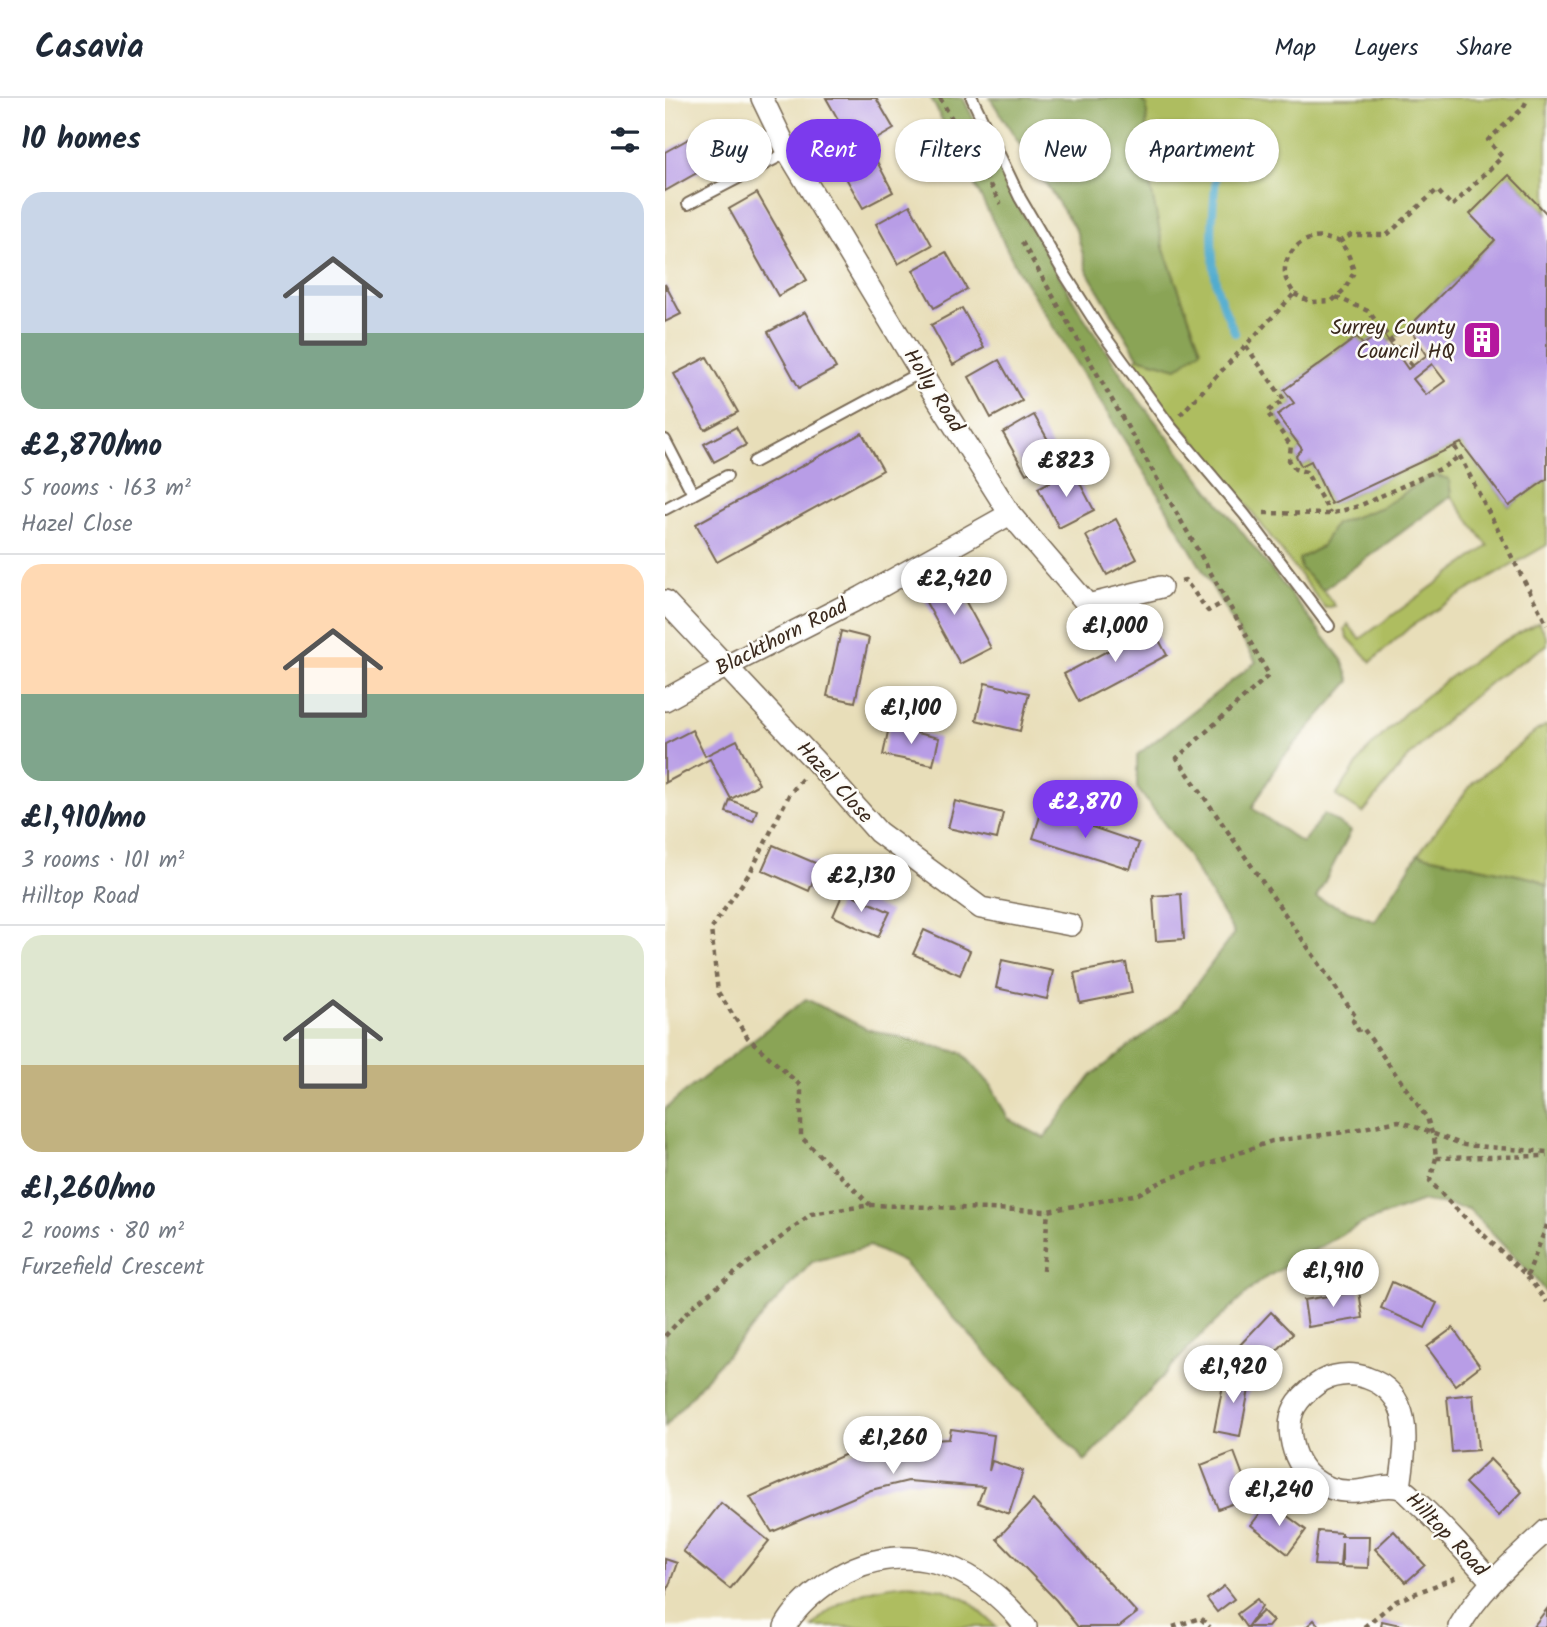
<!DOCTYPE html>
<meta charset="utf-8">
<style>
body{margin:0;font-family:Kalam,sans-serif;background:#f2f2f3;color:#1f2937;height:100vh;display:flex;flex-direction:column;font-size:26px;white-space:nowrap}
*{box-sizing:border-box;margin:0}
p{font-size:23px;color:#747a83}
.icon{flex:none;width:38px;height:38px;fill:none;stroke:currentColor;stroke-width:2;stroke-linecap:round;stroke-linejoin:round}
.map{position:relative;flex:1;overflow:hidden}
.side{display:flex;flex-direction:column;background:#fff;width:665px}
.side>*{flex:none}
.top-card{position:absolute;left:21px;top:21px;width:665px;height:63px;display:flex;gap:14px}
.price{position:absolute;translate:-50% -60px;padding:0 16px;border-radius:24px;background:#fff;color:#222;font-size:23px;line-height:46px;filter:drop-shadow(0 2px 4px #0008)}
.price::after{content:'';position:absolute;left:50%;top:42px;width:21px;height:16px;margin-left:-10px;background:inherit;clip-path:polygon(0 0,100% 0,50% 100%)}
.price.current{background:#7c3aed;color:#fff}
ul{padding:0;list-style:none}
li{display:grid;align-content:center;gap:14px;height:371px;padding:0 21px}
li+li{border-top:2px solid #e0e1e3}
li span{display:grid;place-items:center;height:217px;border-radius:21px;color:#555}
li>.icon{margin-inline-start:auto}
span .icon{width:126px;height:126px;fill:#fffc;stroke-width:1}
li b{font-size:30px}
h2{display:flex;justify-content:space-between;align-items:center;height:84px;padding:0 21px;font-size:30px}
.tag{padding:0 24px;border-radius:32px;background:#fff;box-shadow:0 2px 5px #0004;font-size:24px;line-height:63px}
.tag.current{background:#7c3aed;color:#fff}
header{display:flex;align-items:center;gap:42px;box-sizing:border-box;height:98px;padding:0 35px;background:#fff;border-bottom:2px solid #e0e1e3}
header strong{font-size:33px}
nav{display:flex;gap:38px;margin-inline-start:auto;font-size:24px}
main{display:flex;flex:1;min-height:0}
.map>svg:first-child{display:block}
.green{fill:#aebd60;stroke:#74743f;stroke-width:2}
.forest{fill:#8aa456;stroke:#62673a;stroke-width:2}
.lines{fill:none;stroke-linecap:round;stroke-linejoin:round}
.stream{stroke:#51accf;stroke-width:8}
.building{fill:#b89de6;fill-rule:evenodd}
.lane-casing{stroke:#786954;stroke-width:14}
.street-casing{stroke:#786954;stroke-width:24}
.path{stroke:#786954;stroke-width:4.5;stroke-dasharray:5 5;stroke-linecap:butt}
.lane{stroke:#fff;stroke-width:10}
.street{stroke:#fff;stroke-width:21}
.labels{text-anchor:middle;dominant-baseline:central;stroke-width:5;stroke-linejoin:round;paint-order:stroke}
.poi-label{font-size:21px;fill:#3b2a1e;stroke:#fdfcf7;text-anchor:end}
.street-label{font-size:21px;fill:#3b2a1e;stroke:#fdfcf7}
</style>
<header>
<strong>Casavia</strong>
<nav><a>Map</a><a>Layers</a><a>Share</a></nav>
</header>
<main>
<section class="side">
<h2>10 homes<svg class="icon" aria-label="filters" viewBox="0 0 24 24"><path d="M4 7h16M4 17h16"/><circle cx="9" cy="7" r="2"/><circle cx="15" cy="17" r="2"/></svg></h2>
<ul>
<li><span style="background:linear-gradient(#c9d6e8 65%,#7fa58c 0)"><svg class="icon" aria-label="home" viewBox="0 0 24 24"><path d="M3 11l9-7 9 7M6 9v11h12V9"/></svg></span><div><b>£2,870/mo</b><p>5 rooms · 163 m²</p><p>Hazel Close</p></div></li>
<li><span style="background:linear-gradient(#ffd9b3 60%,#7fa58c 0)"><svg class="icon" aria-label="home" viewBox="0 0 24 24"><path d="M3 11l9-7 9 7M6 9v11h12V9"/></svg></span><div><b>£1,910/mo</b><p>3 rooms · 101 m²</p><p>Hilltop Road</p></div></li>
<li><span style="background:linear-gradient(#dfe7d0 60%,#c2b280 0)"><svg class="icon" aria-label="home" viewBox="0 0 24 24"><path d="M3 11l9-7 9 7M6 9v11h12V9"/></svg></span><div><b>£1,260/mo</b><p>2 rooms · 80 m²</p><p>Furzefield Crescent</p></div></li>
</ul>
</section>
<div class="map">
<svg width="882" height="1529" viewBox="0 0 882 1529">
<rect width="100%" height="100%" fill="#fdfcf7"/>
<filter id="ink" filterUnits="userSpaceOnUse"><feTurbulence type="fractalNoise" baseFrequency=".0143" numOctaves="2"/><feDisplacementMap in="SourceGraphic" scale="14" xChannelSelector="R" yChannelSelector="G"/><feConvolveMatrix kernelMatrix="1 2 1 2 8 2 1 2 1" color-interpolation-filters="sRGB"/></filter>
<filter id="wash" filterUnits="userSpaceOnUse"><feTurbulence type="fractalNoise" baseFrequency=".00686" numOctaves="4" result="noise"/><feDisplacementMap in="SourceGraphic" scale="28" xChannelSelector="R" yChannelSelector="G"/><feGaussianBlur stdDeviation="1.57" result="paint"/><feColorMatrix in="noise" values="0 0 0 0 0 0 0 0 0 0 0 0 0 0 0 0 0 1.4 0 .05"/><feComposite in="paint" operator="in"/></filter>
<g filter="url(#wash)">
<rect width="100%" height="100%" fill="#e8deb9"/>
<g class="green">
<path d="M474,0H882V116L845,78L830,142L744,229L724,244L717,234L698,247L692,239L619,292L629,305L612,318L637,351L631,358L636,368L646,363L666,406L796,345L844,408L882,381V447L788,501L745,529L706,564L683,540L680,532L683,526L695,541L823,448L786,398L784,381L768,377L717,409L670,426L656,449L634,461L636,471L658,492L670,508L660,510L555,372L497,305L467,265L473,259L512,270L536,251L498,149L479,61L482,8Z"/>
<path d="M874,524L882,539V547L828,582L784,619L740,663L698,715L671,698L700,655L740,615L785,579L829,548Z"/>
<path d="M882,627V788L871,781L753,756L808,685L871,633Z"/>
<path d="M244,1486L278,1491L304,1503L332,1529H147C162,1510 187,1497 210,1491C221,1488 233,1487 244,1486Z"/>
</g>
<g class="forest">
<path d="M266,0H298L348,99L416,215L473,301L677,562L685,583L614,664L587,710L637,745L659,716L686,733L651,800L710,823L753,756L871,781L882,788V1196L871,1182L804,1111L758,1103L696,1126L595,1183L531,1242L420,1363L238,1164L204,1148L147,1164L49,1271L0,1329V1011L16,997L141,901L202,931L297,955L326,987L343,1021L379,1040L426,978L513,911L569,835L517,749L472,690V657L591,564L492,394L352,171Z"/>
<path d="M325,0H474L482,8L480,61L498,149L536,252L512,270L473,259L423,175L411,132Z"/>
<path d="M768,377L784,381L786,398L658,492L636,471L634,461L656,449L670,426L717,409Z"/>
</g>
<g class="lines">
<path class="stream" d="M554,47C550,93 542,143 552,189C556,205 564,221 570,235"/>
</g>
<g id="blocks">
<g class="building">
<path d="M161,0H211L229,31L191,53Z"/>
<path d="M54,24L70,53L0,93V54Z"/>
<path d="M208,56L228,94L198,110L177,73Z"/>
<path d="M844,77L882,116V381L844,408L796,345L666,406L646,363L636,368L631,358L637,351L612,317L629,305L619,292L692,239L698,247L717,234L743,271L762,257L744,229L830,142L805,116ZM767,266L780,283L761,297L748,281Z"/>
<path d="M92,95L142,182L113,198L64,111Z"/>
<path d="M245,107L267,147L233,166L211,126Z"/>
<path d="M281,154L302,191L269,210L248,172Z"/>
<path d="M0,186L16,216L0,224Z"/>
<path d="M297,210L319,250L288,267L266,227Z"/>
<path d="M140,214L171,270L134,290L103,234Z"/>
<path d="M42,259L73,314L40,332L9,276Z"/>
<path d="M334,262L357,303L326,320L304,279Z"/>
<path d="M369,317L392,358L361,376L338,335Z"/>
<path d="M71,329L81,347L49,364L39,346Z"/>
<path d="M197,335L218,372L52,464L31,426Z"/>
<path d="M408,372L429,412L394,430L373,390Z"/>
<path d="M451,421L472,461L442,477L421,438Z"/>
<path d="M283,471L326,550L295,566L252,488Z"/>
<path d="M487,529L502,557L414,604L399,576Z"/>
<path d="M176,533L204,540L190,604L162,598Z"/>
<path d="M320,585L364,595L355,633L311,622Z"/>
<path d="M224,629L274,640L268,667L218,657Z"/>
<path d="M27,632L40,658L72,642L94,686L66,701L45,661L0,685V646Z"/>
<path d="M65,702L92,712L88,723L61,714Z"/>
<path d="M290,703L338,715L332,741L283,730Z"/>
<path d="M377,712L474,745L465,771L368,740Z"/>
<path d="M108,747L155,767L144,793L97,772Z"/>
<path d="M179,793L225,814L213,839L168,818Z"/>
<path d="M516,796L519,841L491,843L488,798Z"/>
<path d="M259,832L305,853L295,877L248,856Z"/>
<path d="M337,862L388,873L382,901L331,890Z"/>
<path d="M461,865L467,895L415,905L409,875Z"/>
<path d="M727,1184L772,1205L760,1230L716,1210Z"/>
<path d="M694,1193L698,1220L643,1229L639,1202Z"/>
<path d="M606,1214L628,1236L595,1270L573,1249Z"/>
<path d="M788,1230L815,1268L790,1287L762,1249Z"/>
<path d="M560,1277L586,1281L575,1338L549,1333Z"/>
<path d="M808,1296L813,1352L787,1354L782,1299Z"/>
<path d="M286,1331L329,1337L324,1373L327,1363L358,1373L344,1416L313,1405L319,1389L243,1383L206,1392L107,1434L85,1399L197,1349L229,1344L284,1341Z"/>
<path d="M569,1354L586,1399L553,1411L536,1367Z"/>
<path d="M825,1361L857,1394L833,1418L800,1385Z"/>
<path d="M368,1402L472,1515L454,1529H413L391,1502L332,1441Z"/>
<path d="M604,1404L641,1432L623,1456L586,1427Z"/>
<path d="M56,1405L104,1443L65,1491L18,1453Z"/>
<path d="M653,1433L676,1435V1438H704L703,1470L677,1469V1444L675,1468L649,1467Z"/>
<path d="M729,1433L760,1467L741,1484L710,1451Z"/>
<path d="M0,1461L12,1465L0,1499Z"/>
<path d="M559,1488L569,1501L552,1514L542,1501Z"/>
<path d="M592,1501L597,1508L582,1529L598,1513L608,1523L603,1529H581L572,1516Z"/>
<path d="M882,1511V1529H868Z"/>
<path d="M649,1522L655,1529H641Z"/>
<path d="M717,1523L740,1528V1529H716Z"/>
</g>
</g>
</g>
<g filter="url(#ink)">
<use href="#blocks" fill-opacity="0" stroke="#786954" stroke-width="2"/>
<g class="lines">
<g class="lane-casing">
<g id="lane">
<path d="M307,0L355,100L399,175L436,233L505,328L580,417L664,528"/>
<path d="M23,106L123,54"/>
<path d="M0,342L28,396"/>
<path d="M89,364L256,274"/>
<path d="M0,411L62,378"/>
</g>
</g>
<g class="street-casing">
<g id="street">
<path d="M97,0L123,54L263,286L345,416L423,507L496,489"/>
<path d="M0,503L151,664L213,734L316,810L406,827"/>
<path d="M0,602L60,569L197,499L345,416"/>
<path d="M735,1390C740,1349 752,1297 702,1280C686,1274 665,1276 652,1286C632,1301 622,1314 626,1340C631,1374 657,1396 692,1393C705,1392 722,1385 735,1390C741,1392 749,1402 755,1407C781,1431 804,1458 827,1484"/>
<path d="M120,1529C129,1512 146,1497 161,1486C234,1435 310,1464 361,1529"/>
<path d="M794,1529C816,1490 850,1462 882,1432"/>
</g>
</g>
<g class="path">
<path d="M275,0L336,106"/>
<path d="M357,144L604,577L512,660L691,919L688,923L693,932L698,930L762,1020L769,1041L771,1060L882,1058"/>
<path d="M674,144L686,137H722L772,92L787,108L837,59L823,42L858,10L863,0"/>
<path d="M671,199L703,213L747,268"/>
<path d="M581,248L619,302L602,314L626,348L624,362L630,371L641,374L665,415"/>
<path d="M515,317L629,196C627,192 623,186 621,181C614,157 640,133 664,141C667,142 671,142 674,144C683,151 686,164 689,174L680,191L667,203L646,204L629,196"/>
<path d="M790,349L882,527"/>
<path d="M599,415L665,416L694,408L777,370L795,358"/>
<path d="M516,483L520,482L543,513L561,503"/>
<path d="M137,681L124,697L86,773L46,831L53,894L83,940L136,988V1039L205,1107"/>
<path d="M771,1060L765,1083L786,1106L862,1178L882,1204"/>
<path d="M378,1173L383,1113"/>
<path d="M862,1178L882,1127"/>
<path d="M0,1238L29,1207L146,1116L206,1107L383,1113L473,1096L500,1082L607,1043L673,1035L734,1023L799,1047L882,1054"/>
<path d="M508,1529L535,1520L545,1529"/>
<path d="M699,1529L731,1503L792,1479"/>
</g>
<use href="#lane" class="lane"/>
<use href="#street" class="street"/>
</g>
</g>
<defs>
<g id="building-square" transform="scale(2.0125)"><rect x="-9" y="-9" width="18" height="18" rx="4" fill="#b5179e" stroke="#fdfcf7"/><path d="M-4-6H4V6H1V3H-1V6H-4ZM-2.5-4.3h1.7v1.8h-1.7ZM.8-4.3h1.7v1.8H.8ZM-2.5-1h1.7V.8h-1.7ZM.8-1h1.7V.8H.8Z" fill="#fff"/></g>
</defs>
<g fill-rule="evenodd">
<use href="#building-square" x="817" y="242"/>
</g>
<g class="labels">
<g class="poi-label">
<text x="790" y="230">Surrey County<tspan x="790" dy="24">Council HQ</tspan></text>
</g>
<g class="street-label">
<text transform="translate(268 293) rotate(58)">Holly Road</text>
<text transform="translate(117 540) rotate(-27)">Blackthorn Road</text>
<text transform="translate(169 685) rotate(48)">Hazel Close</text>
<text transform="translate(781 1437) rotate(46)">Hilltop Road</text>
</g>
</g>
</svg>
<b class="price" style="left:401px;top:401px">£823</b>
<b class="price" style="left:289px;top:519px">£2,420</b>
<b class="price" style="left:450px;top:566px">£1,000</b>
<b class="price" style="left:246px;top:648px">£1,100</b>
<b class="price current" style="left:420px;top:742px">£2,870</b>
<b class="price" style="left:196px;top:816px">£2,130</b>
<b class="price" style="left:668px;top:1211px">£1,910</b>
<b class="price" style="left:568px;top:1307px">£1,920</b>
<b class="price" style="left:228px;top:1378px">£1,260</b>
<b class="price" style="left:614px;top:1430px">£1,240</b>
<div class="top-card">
<a class="tag">Buy</a>
<a class="tag current">Rent</a>
<a class="tag">Filters</a>
<a class="tag">New</a>
<a class="tag">Apartment</a>
</div>
</div>
</main>
